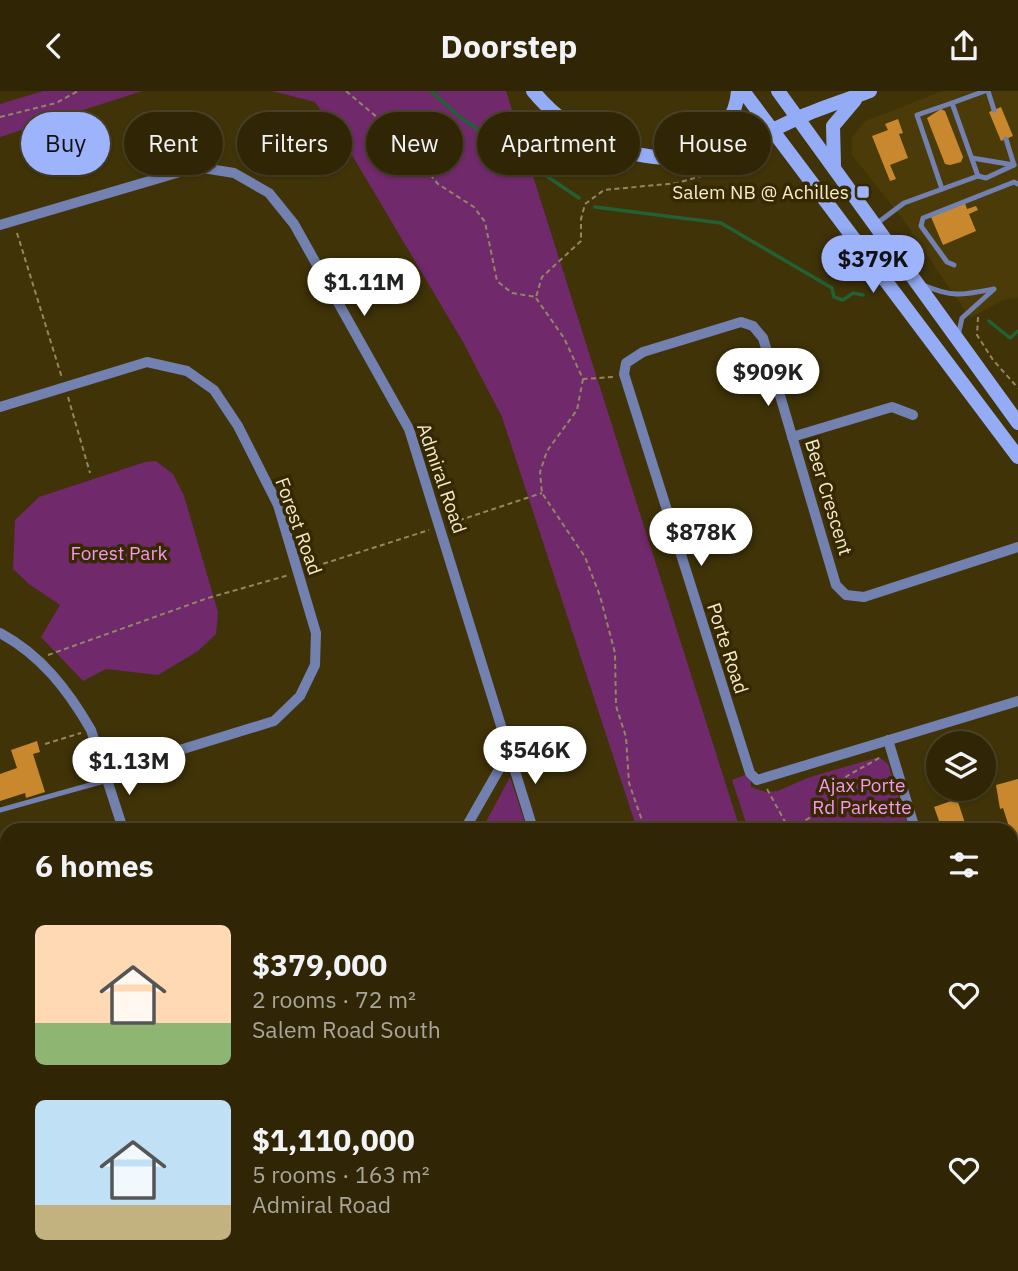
<!DOCTYPE html>
<meta charset="utf-8">
<style>
body{margin:0;font-family:"IBM Plex Sans",sans-serif;background:#382e10;color:#f1f3f6;height:100vh;display:flex;flex-direction:column;font-size:26px;white-space:nowrap}
*{box-sizing:border-box;margin:0}
p{font-size:23px;color:#a8a59b}
.icon{flex:none;width:38px;height:38px;fill:none;stroke:currentColor;stroke-width:2;stroke-linecap:round;stroke-linejoin:round}
.map{position:relative;flex:1;overflow:hidden}
.drawer{position:absolute;left:0px;top:732px;width:1018px;height:450px;display:flex;flex-direction:column;background:#302606;border-radius:21px 21px 0 0;box-shadow:0 2px 5px #0004,0 0 0 2px #4b4328}
.drawer>*{flex:none}
.banner{position:absolute;left:21px;top:21px;width:976px;height:63px;display:flex;gap:14px}
.controls{position:absolute;left:926px;top:640px;display:grid;gap:14px}
.controls a{display:grid;place-items:center;width:70px;height:70px;border-radius:50%;background:#302606;box-shadow:0 2px 5px #0004,0 0 0 2px #4b4328;font-size:35px}
.price{position:absolute;translate:-50% -60px;padding:0 16px;border-radius:24px;background:#fff;color:#222;font-size:23px;line-height:46px;filter:drop-shadow(0 2px 4px #0008)}
.price::after{content:'';position:absolute;left:50%;top:42px;width:21px;height:16px;margin-left:-10px;background:inherit;clip-path:polygon(0 0,100% 0,50% 100%)}
.price.current{background:#9db4fd;color:#111}
ul{padding:0;list-style:none}
li{display:flex;align-items:center;gap:21px;height:175px;padding:0 35px}
li span{display:grid;place-items:center;flex:none;width:196px;height:140px;border-radius:10px;color:#555}
li>.icon{margin-inline-start:auto}
span .icon{width:84px;height:84px;fill:#fffc;stroke-width:1}
li b{font-size:30px}
h2{display:flex;justify-content:space-between;align-items:center;height:84px;padding:0 35px;font-size:30px}
.tag{padding:0 24px;border-radius:32px;background:#302606;box-shadow:0 2px 5px #0004,0 0 0 2px #4b4328;font-size:24px;line-height:63px}
.tag.current{background:#9db4fd;color:#111}
header{display:flex;justify-content:space-between;align-items:center;height:91px;padding:0 35px;background:#302606;font-size:32px;font-weight:800}
.map>svg:first-child{display:block}
.built{fill:#4b3b08}
.green{fill:#70296b}
.lines{fill:none;stroke-linecap:round;stroke-linejoin:round}
.stream{stroke:#216134;stroke-width:3.5}
.building{fill:#c9882d}
.path{stroke:#938763;stroke-width:2;stroke-dasharray:5 3.5;stroke-linecap:butt}
.lane{stroke:#7281af;stroke-width:5}
.street{stroke:#7281af;stroke-width:10}
.secondary{stroke:#94abf5;stroke-width:14}
.poi-dot{fill:#9db4fd;stroke:#362900;stroke-width:2.5}
.labels{text-anchor:middle;dominant-baseline:central;stroke-width:7;stroke-linejoin:round;paint-order:stroke}
.poi-label{font-size:19px;fill:#f4eace;stroke:#362900;text-anchor:end}
.street-label{font-size:19px;fill:#f4eace;stroke:#362900}
.park-label{font-size:19px;fill:#f698ed;stroke:#362900}
</style>
<header><svg class="icon" aria-label="back" viewBox="0 0 24 24"><path d="M15 5l-7 7 7 7"/></svg>Doorstep<svg class="icon" aria-label="share" viewBox="0 0 24 24"><path d="M12 15V3M7 8l5-5 5 5M5 13v7h14v-7"/></svg></header>
<div class="map">
<svg width="1018" height="1180" viewBox="0 0 1018 1180">
<rect width="100%" height="100%" fill="#403308"/>
<path class="built" d="M943,0H1018V207L1005,208L970,227L902,127L852,64V47L865,30Z"/>
<g class="green">
<path d="M43,0H142L0,46V13Z"/>
<path d="M272,0H506L740,738H637L502,326L463,251L349,59L315,11Z"/>
<path d="M156,370L173,383L184,405L218,521L216,543L198,560L158,584L106,578L83,590L41,546L60,514L29,493L13,478L15,429L39,406L145,371Z"/>
<path d="M879,666L888,673L909,738H748L732,689L750,682L751,696L766,701L778,700L807,687Z"/>
<path d="M510,686L527,738H482Z"/>
</g>
<g class="lines">
<g class="stream">
<path d="M431,0L461,27L579,107"/>
<path d="M595,116L721,132L832,197L834,206L843,209L853,202L863,204"/>
<path d="M989,230L1010,247L1018,240"/>
</g>
</g>
<g class="building">
<path d="M1001,16L1013,45L1001,50L989,21Z"/>
<path d="M941,18L945,20L963,66L961,71L950,74L945,73L927,27Z"/>
<path d="M898,28L903,42L899,43L908,67L890,74L896,88L890,90L872,45L888,39L885,33Z"/>
<path d="M965,112L967,118L976,115L978,119L969,123L976,140L943,154L931,126Z"/>
<path d="M37,650L40,661L33,663L45,701L26,707L25,702L0,710V683L17,677L11,659Z"/>
<path d="M1018,688V761H1017L1003,717L1000,718L996,694Z"/>
<path d="M957,708L967,738H942L934,716Z"/>
</g>
<g class="lines">
<g class="path">
<path d="M346,0L397,43L438,93L474,116L485,131L497,190L512,202L536,206L542,186L581,150V128L585,113L604,99L677,92L750,71L771,60"/>
<path d="M0,26L56,12L78,0"/>
<path d="M17,142L62,287"/>
<path d="M536,207L564,247L583,288L613,286"/>
<path d="M978,226L977,244L993,269L1018,297"/>
<path d="M583,288L577,319L547,360L540,381L542,402L585,466L600,505L615,562L616,615L626,646L629,692L645,738"/>
<path d="M68,306L90,382"/>
<path d="M451,432L542,402"/>
<path d="M307,478L429,439"/>
<path d="M48,564L208,507L289,484"/>
<path d="M45,653L81,642"/>
<path d="M767,698L789,738"/>
<path d="M791,738L821,720L847,685L881,666"/>
<path d="M864,1174L866,1180"/>
</g>
<g class="lane">
<path d="M988,0L994,19"/>
<path d="M952,12L985,0"/>
<path d="M972,67L1014,74"/>
<path d="M942,98L917,24L952,12L978,85"/>
<path d="M876,133L904,112L978,85L986,87L1014,74L1006,48"/>
<path d="M954,174L947,171L921,135L923,127L1014,91L1018,93"/>
<path d="M923,194C953,207 963,204 994,198"/>
<path d="M958,245L962,227L993,199"/>
<path d="M0,719L108,689"/>
</g>
<g class="street">
<path d="M0,134L197,76L234,82L269,102L294,133L409,338L533,738"/>
<path d="M0,316L147,271L187,280L214,299L238,335L278,414L316,542L315,574L300,605L274,630L105,682"/>
<path d="M792,346L892,316L913,324"/>
<path d="M1018,456L864,506L846,504L836,494L763,247L753,235L741,231L643,261L626,272L624,283L750,682L757,689L1018,610"/>
<path d="M0,542C41,564 68,599 91,639L123,738"/>
<path d="M888,649L915,738"/>
<path d="M465,738L509,661"/>
<path d="M0,788L7,786"/>
<path d="M1012,881L1018,879"/>
<path d="M0,908L7,906"/>
<path d="M1012,949L1018,948"/>
<path d="M1012,1015L1018,1013"/>
<path d="M0,1077L7,1083"/>
<path d="M1012,1093L1018,1118"/>
<path d="M0,1165L7,1161"/>
<path d="M158,1174L164,1180"/>
<path d="M582,1174V1180"/>
<path d="M764,1174L766,1180"/>
<path d="M890,1174L891,1180"/>
<path d="M968,1174L970,1180"/>
<path d="M239,1180L244,1174"/>
</g>
<g class="secondary">
<path d="M533,0C571,46 629,72 689,66C730,62 768,40 805,24C826,15 849,8 870,0"/>
<path d="M743,0L1018,366"/>
<path d="M778,0L1018,332"/>
<path d="M696,62C718,44 736,30 738,0"/>
<path d="M834,74L833,35L855,9"/>
</g>
</g>
<rect class="poi-dot" x="856" y="94" width="14" height="14" rx="3.5"/>
<g class="labels">
<g class="poi-label">
<text x="849" y="101">Salem NB @ Achilles</text>
</g>
<g class="street-label">
<text transform="translate(442 387) rotate(71)">Admiral Road</text>
<text transform="translate(829 406) rotate(73)">Beer Crescent</text>
<text transform="translate(299 435) rotate(70)">Forest Road</text>
<text transform="translate(728 557) rotate(72)">Porte Road</text>
</g>
<g class="park-label">
<text x="119" y="462">Forest Park</text>
<text x="862" y="694">Ajax Porte<tspan x="862" dy="22">Rd Parkette</tspan></text>
</g>
</g>
</svg>
<div class="controls">
<a><svg class="icon" aria-label="layers" viewBox="0 0 24 24"><path d="M12 4l9 5-9 5-9-5zM3 14l9 5 9-5"/></svg></a>
</div>
<b class="price current" style="left:873px;top:204px">$379K</b>
<b class="price" style="left:364px;top:227px">$1.11M</b>
<b class="price" style="left:768px;top:317px">$909K</b>
<b class="price" style="left:701px;top:477px">$878K</b>
<b class="price" style="left:535px;top:695px">$546K</b>
<b class="price" style="left:129px;top:706px">$1.13M</b>
<div class="banner">
<a class="tag current">Buy</a>
<a class="tag">Rent</a>
<a class="tag">Filters</a>
<a class="tag">New</a>
<a class="tag">Apartment</a>
<a class="tag">House</a>
</div>
<section class="drawer">
<h2>6 homes<svg class="icon" aria-label="filters" viewBox="0 0 24 24"><path d="M4 7h16M4 17h16"/><circle cx="9" cy="7" r="2"/><circle cx="15" cy="17" r="2"/></svg></h2>
<ul>
<li><span style="background:linear-gradient(#ffd9b3 70%,#8fb573 0)"><svg class="icon" aria-label="home" viewBox="0 0 24 24"><path d="M3 11l9-7 9 7M6 9v11h12V9"/></svg></span><div><b>$379,000</b><p>2 rooms · 72 m²</p><p>Salem Road South</p></div><svg class="icon" aria-label="heart" viewBox="0 0 24 24"><path d="M12 20l-8-8c-3-5 5-10 8-4 3-6 11-1 8 4z"/></svg></li>
<li><span style="background:linear-gradient(#bfe0f5 75%,#c2b280 0)"><svg class="icon" aria-label="home" viewBox="0 0 24 24"><path d="M3 11l9-7 9 7M6 9v11h12V9"/></svg></span><div><b>$1,110,000</b><p>5 rooms · 163 m²</p><p>Admiral Road</p></div><svg class="icon" aria-label="heart" viewBox="0 0 24 24"><path d="M12 20l-8-8c-3-5 5-10 8-4 3-6 11-1 8 4z"/></svg></li>
</ul>
</section>
</div>
